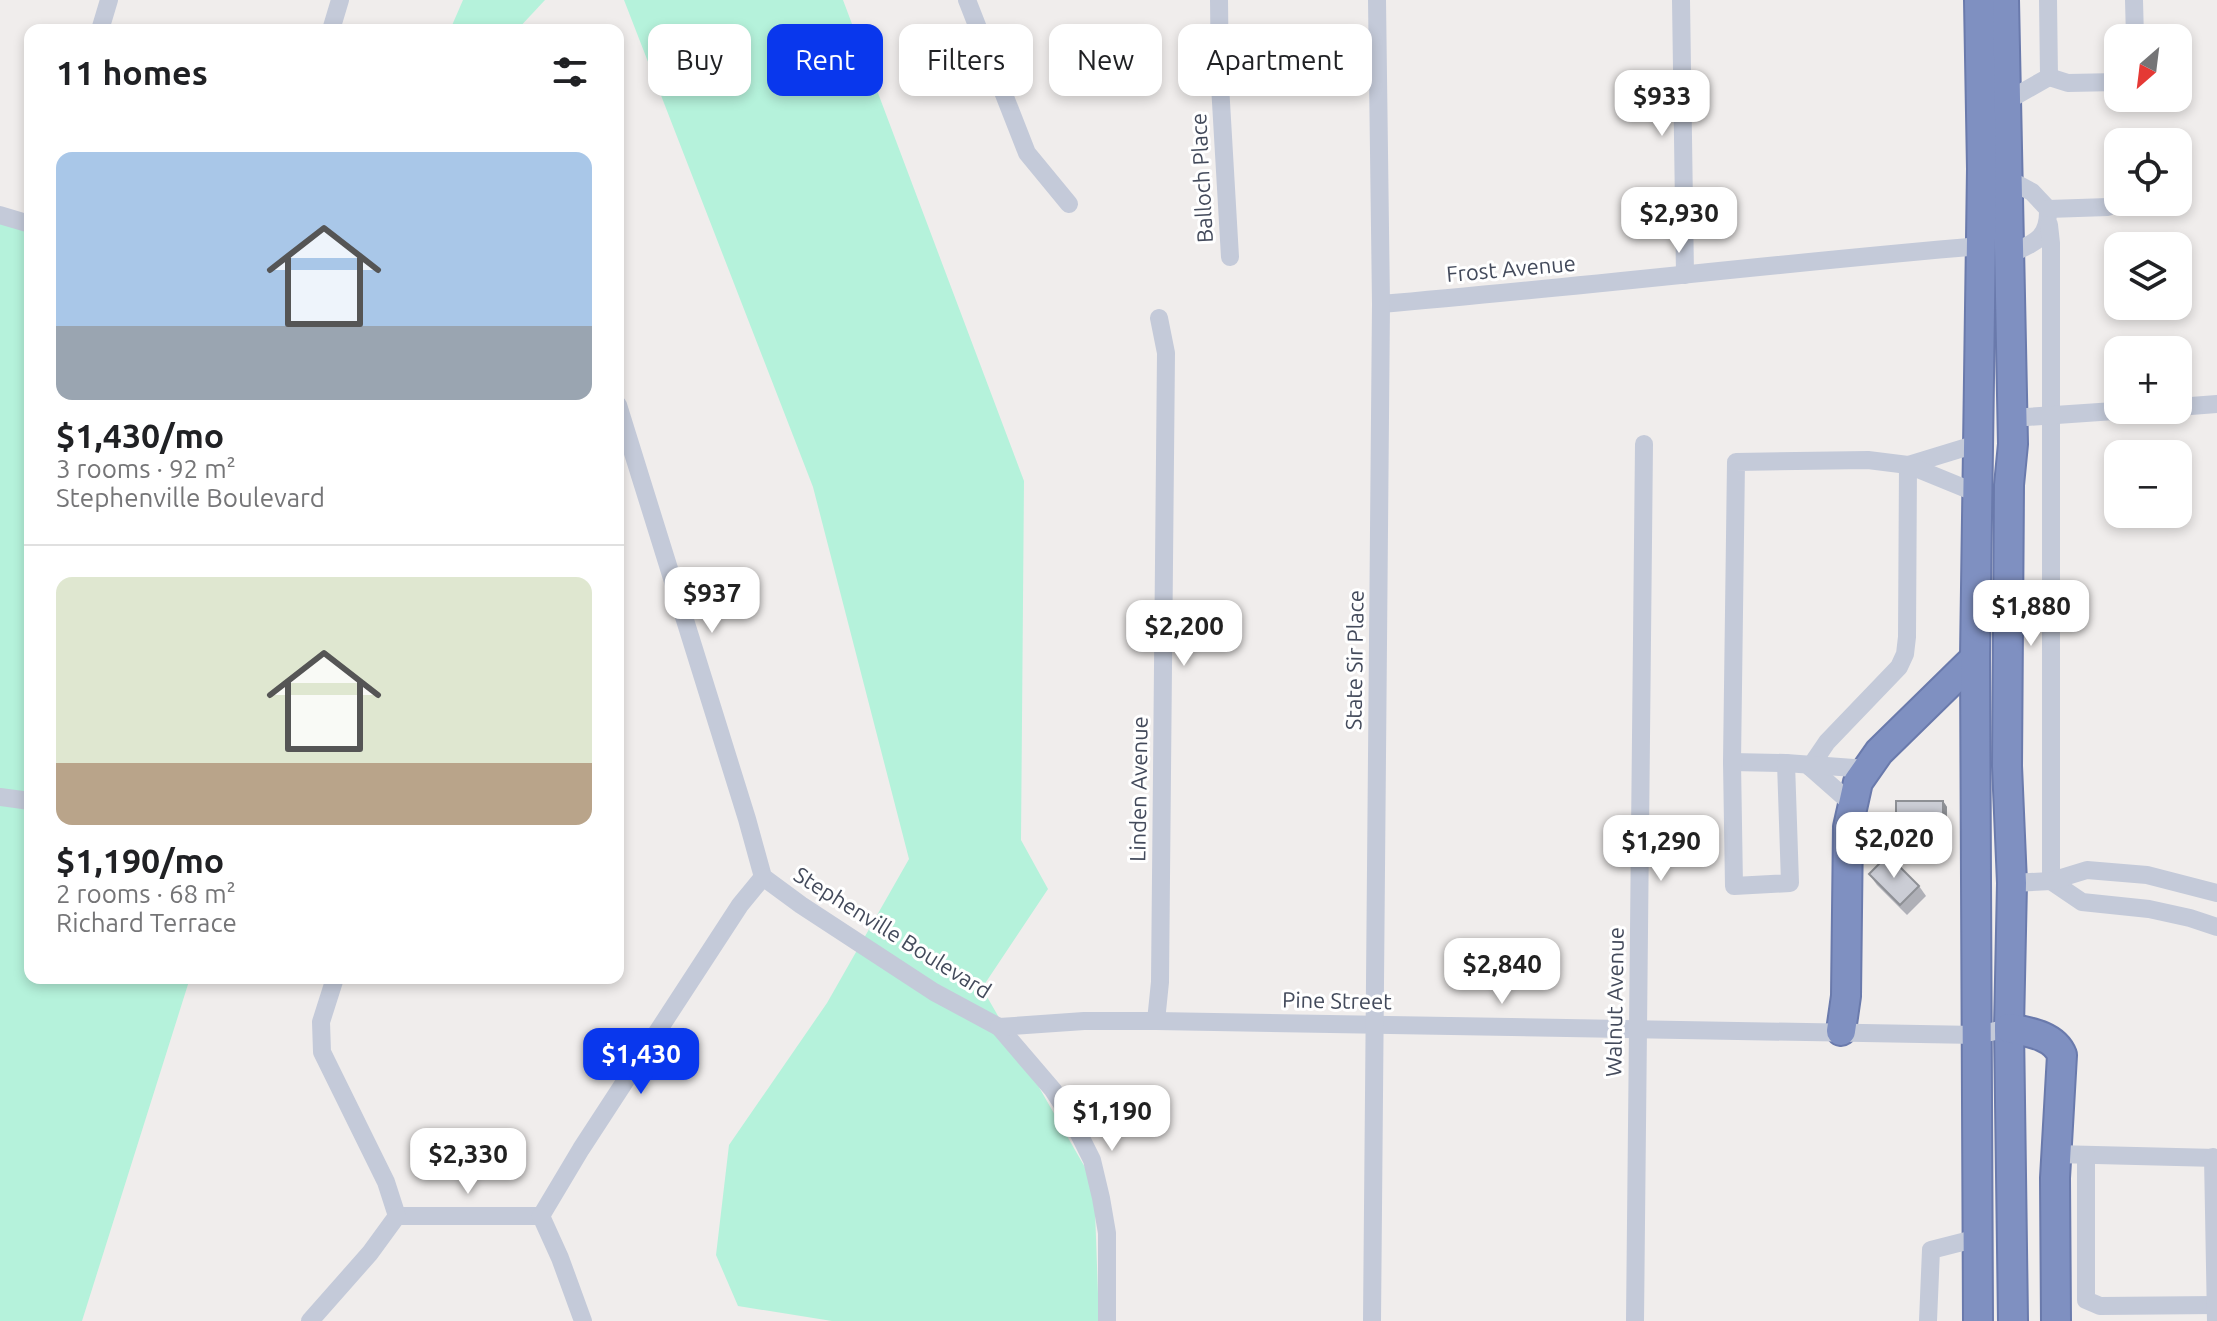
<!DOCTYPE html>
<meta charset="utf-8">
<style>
body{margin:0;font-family:Ubuntu,sans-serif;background:#f2f2f2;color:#202124;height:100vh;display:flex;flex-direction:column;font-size:30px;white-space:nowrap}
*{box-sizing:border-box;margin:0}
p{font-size:26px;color:#757577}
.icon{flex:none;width:44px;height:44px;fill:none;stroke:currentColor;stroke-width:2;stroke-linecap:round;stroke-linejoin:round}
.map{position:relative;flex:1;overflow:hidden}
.panel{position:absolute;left:24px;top:24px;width:600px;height:960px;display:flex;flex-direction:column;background:#fff;border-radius:16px;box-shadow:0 4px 12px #0003}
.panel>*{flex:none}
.guide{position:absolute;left:648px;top:24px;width:760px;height:72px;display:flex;gap:16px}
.needle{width:52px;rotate:208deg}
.tools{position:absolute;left:2104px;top:24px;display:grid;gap:16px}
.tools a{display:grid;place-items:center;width:88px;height:88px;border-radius:16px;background:#fff;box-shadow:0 4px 12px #0003;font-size:40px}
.price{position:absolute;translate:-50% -68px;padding:0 18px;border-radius:16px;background:#fff;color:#222;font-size:26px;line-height:52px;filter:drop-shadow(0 2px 4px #0008)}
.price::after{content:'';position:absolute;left:50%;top:48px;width:24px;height:18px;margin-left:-12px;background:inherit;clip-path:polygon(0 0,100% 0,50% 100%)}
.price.on{background:#0937ed;color:#fff}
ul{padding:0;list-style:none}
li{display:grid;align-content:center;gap:16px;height:424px;padding:0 32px}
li+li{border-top:2px solid #e0e0e0}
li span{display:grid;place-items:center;height:248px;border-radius:16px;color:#555}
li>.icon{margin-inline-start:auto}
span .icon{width:144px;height:144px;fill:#fffc;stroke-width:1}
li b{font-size:34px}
h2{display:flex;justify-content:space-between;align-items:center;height:96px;padding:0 32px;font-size:34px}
.tag{padding:0 28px;border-radius:16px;background:#fff;box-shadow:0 4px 12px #0003;font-size:28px;line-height:72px}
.tag.on{background:#0937ed;color:#fff}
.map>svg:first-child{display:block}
.green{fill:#b5f2db}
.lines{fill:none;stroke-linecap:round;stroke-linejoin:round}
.highway-casing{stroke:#6a7aac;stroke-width:32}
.minor{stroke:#c4cad9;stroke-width:18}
.highway{stroke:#7f90c1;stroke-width:28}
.wall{fill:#afb0b7}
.shaded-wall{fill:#8e9095}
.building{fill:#cbcdd5;stroke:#8e9095;stroke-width:2}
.labels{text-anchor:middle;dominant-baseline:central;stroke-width:6;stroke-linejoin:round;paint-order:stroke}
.street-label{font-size:22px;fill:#434a5b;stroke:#fff}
</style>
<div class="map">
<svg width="2217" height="1321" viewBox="0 0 2217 1321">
<rect width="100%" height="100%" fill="#f0edec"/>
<g class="green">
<path d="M463,0H545L517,30H450Z"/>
<path d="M624,0H843L1024,481L1021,840L1048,889L982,988L1094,1183L1099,1321H832L738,1306L716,1255L729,1145L827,1003L909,859L813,487Z"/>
<path d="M0,212L30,221V978H190L82,1321H0Z"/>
</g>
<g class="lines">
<g class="highway-casing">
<g id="highway">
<path d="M2004,0L2013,444L2009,485L2007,766L2012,883L2009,1028L2013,1321"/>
<path d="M2009,1028C2028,1032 2054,1035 2062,1055L2055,1178L2056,1321"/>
<path d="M1841,1031L1846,996L1848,827L1858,782L1879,752L1975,658"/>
<path d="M1978,1321L1975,658L1982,169L1979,0"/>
</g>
</g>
<g class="minor">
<path d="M967,0L1027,153L1069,204"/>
<path d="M1219,0L1220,85L1230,257"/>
<path d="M1681,0L1685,275"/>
<path d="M2134,0L2135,38"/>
<path d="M100,30L109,0"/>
<path d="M331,30L340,0"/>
<path d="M2049,77L2068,83L2118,82"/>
<path d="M2005,102L2049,77L2048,0"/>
<path d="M2006,178L2032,192L2048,209C2049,240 2033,243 2008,255"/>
<path d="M2048,209L2108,207"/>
<path d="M0,215L30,224"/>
<path d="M2049,225L2051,243V881"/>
<path d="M1381,304C1581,287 1780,263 1980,246"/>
<path d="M618,405L747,819L763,877L801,905L934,992L999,1027L1053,1090L1070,1116L1092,1160L1101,1198L1107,1233V1321"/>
<path d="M2178,407L2217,404"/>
<path d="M2012,418L2129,410"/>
<path d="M1908,465L1980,443"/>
<path d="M1732,762L1786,763"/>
<path d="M1810,767L1827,742L1899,667L1905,654L1907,637L1908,465"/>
<path d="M1810,767L1852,804"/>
<path d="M1867,769L1786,763L1790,883L1734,886L1732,762L1736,462L1868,460L1908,465L1979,494"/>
<path d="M0,797L30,801"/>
<path d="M2051,881L2082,902L2149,909L2190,918L2217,927"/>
<path d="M2012,883L2051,881L2087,870L2147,875L2217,893"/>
<path d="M335,978L321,1022L322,1052L386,1182L397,1216"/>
<path d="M1156,1021L1160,982L1166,353L1159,318"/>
<path d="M999,1027L1084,1021H1156L1977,1035L2009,1028"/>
<path d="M2055,1154L2217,1158"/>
<path d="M2086,1155V1300L2100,1306L2217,1305"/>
<path d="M2213,1157L2216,1321"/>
<path d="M397,1216H541"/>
<path d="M310,1321L370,1253L397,1216"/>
<path d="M583,1321L560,1258L541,1216L581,1149L740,905L763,877"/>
<path d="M1372,1321L1381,304L1377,0"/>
<path d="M1635,1321L1644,444"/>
<path d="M1928,1321L1931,1250L1978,1238"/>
</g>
<use href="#highway" class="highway"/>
</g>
<g class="wall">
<path d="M1943,801L1947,807L1946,852L1900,851L1896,846Z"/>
<path d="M1869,874L1919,886L1926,896L1907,915L1877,885Z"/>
</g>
<path class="shaded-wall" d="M1943,801L1947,807L1946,852L1943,847Z"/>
<g class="building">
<path d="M1896,801H1943V847L1896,846Z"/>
<path d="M1888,855L1919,886L1900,905L1869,874Z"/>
</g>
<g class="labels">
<g class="street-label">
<text transform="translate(1201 178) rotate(-93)">Balloch Place</text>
<text transform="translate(1511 268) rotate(-5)">Frost Avenue</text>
<text transform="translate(1354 660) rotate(-89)">State Sir Place</text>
<text transform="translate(1138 789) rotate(-89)">Linden Avenue</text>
<text transform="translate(893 932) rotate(32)">Stephenville Boulevard</text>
<text transform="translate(1337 1000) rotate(1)">Pine Street</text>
<text transform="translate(1614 1002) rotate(-89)">Walnut Avenue</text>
</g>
</g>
</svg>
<div class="tools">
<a><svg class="needle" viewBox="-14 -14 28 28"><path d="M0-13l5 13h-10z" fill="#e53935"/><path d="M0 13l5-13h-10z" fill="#757577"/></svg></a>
<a><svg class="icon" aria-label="locate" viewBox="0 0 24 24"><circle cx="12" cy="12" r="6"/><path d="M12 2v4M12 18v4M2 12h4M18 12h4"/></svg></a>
<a><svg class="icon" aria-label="layers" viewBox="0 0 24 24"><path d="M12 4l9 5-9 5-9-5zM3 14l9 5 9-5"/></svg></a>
<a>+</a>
<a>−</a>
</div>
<b class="price" style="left:1662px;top:138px">$933</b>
<b class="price" style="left:1679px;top:255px">$2,930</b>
<b class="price" style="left:712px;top:635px">$937</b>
<b class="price" style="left:2031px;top:648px">$1,880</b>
<b class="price" style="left:1184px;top:668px">$2,200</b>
<b class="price" style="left:1894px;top:880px">$2,020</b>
<b class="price" style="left:1661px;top:883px">$1,290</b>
<b class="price" style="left:1502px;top:1006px">$2,840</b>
<b class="price on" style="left:641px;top:1096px">$1,430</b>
<b class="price" style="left:1112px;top:1153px">$1,190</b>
<b class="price" style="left:468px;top:1196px">$2,330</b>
<div class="guide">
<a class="tag">Buy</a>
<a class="tag on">Rent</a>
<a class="tag">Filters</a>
<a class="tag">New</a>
<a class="tag">Apartment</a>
</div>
<section class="panel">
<h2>11 homes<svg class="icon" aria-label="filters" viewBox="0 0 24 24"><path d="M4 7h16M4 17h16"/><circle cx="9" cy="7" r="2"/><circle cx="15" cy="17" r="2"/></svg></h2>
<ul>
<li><span style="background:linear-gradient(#a9c7e8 70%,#9aa5b1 0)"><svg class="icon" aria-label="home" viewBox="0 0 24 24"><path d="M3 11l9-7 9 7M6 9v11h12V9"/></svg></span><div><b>$1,430/mo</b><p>3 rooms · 92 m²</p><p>Stephenville Boulevard</p></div></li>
<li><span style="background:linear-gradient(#dfe7d0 75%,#b9a48a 0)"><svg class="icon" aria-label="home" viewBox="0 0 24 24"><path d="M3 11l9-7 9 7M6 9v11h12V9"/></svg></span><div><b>$1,190/mo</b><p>2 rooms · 68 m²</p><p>Richard Terrace</p></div></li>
</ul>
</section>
</div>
